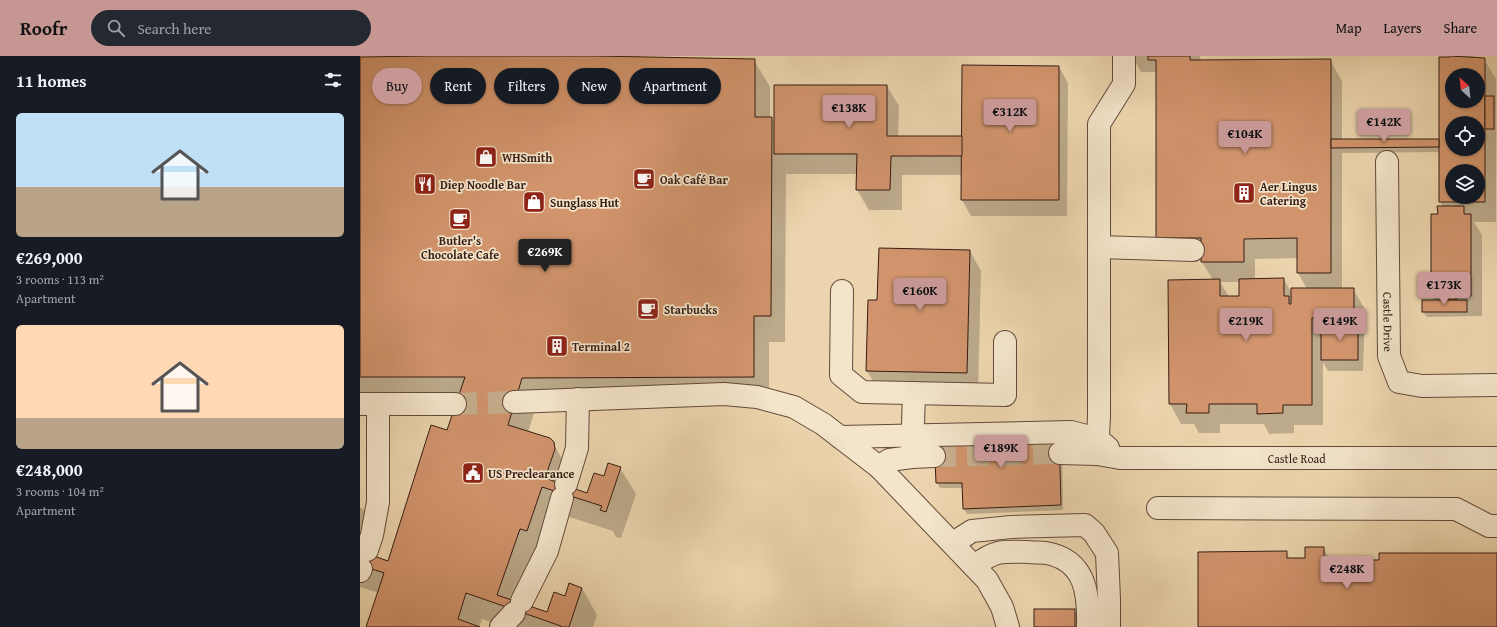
<!DOCTYPE html>
<meta charset="utf-8">
<style>
body{margin:0;font-family:"Gentium Book Plus",serif;background:#242831;color:#f1f3f6;height:100vh;display:flex;flex-direction:column;font-size:15px;white-space:nowrap}
*{box-sizing:border-box;margin:0}
p{font-size:13px;color:#9ea1a6}
.icon{flex:none;width:22px;height:22px;fill:none;stroke:currentColor;stroke-width:2;stroke-linecap:round;stroke-linejoin:round}
.map{position:relative;flex:1;overflow:hidden}
.panel{display:flex;flex-direction:column;background:#171b24;width:360px}
.panel>*{flex:none}
.banner{position:absolute;left:12px;top:12px;width:380px;height:36px;display:flex;gap:8px}
.needle{width:26px;rotate:333deg}
.tools{position:absolute;left:1085px;top:12px;display:grid;gap:8px}
.tools a{display:grid;place-items:center;width:40px;height:40px;border-radius:50%;background:#171b24;box-shadow:0 1px 3px #0004;font-size:20px}
.price{position:absolute;translate:-50% -34px;padding:0 9px;border-radius:4px;background:#c59692;color:#111;font-size:13px;line-height:26px;filter:drop-shadow(0 1px 2px #0008)}
.price::after{content:'';position:absolute;left:50%;top:24px;width:12px;height:9px;margin-left:-6px;background:inherit;clip-path:polygon(0 0,100% 0,50% 100%)}
.price.selected{background:#222;color:#fff}
ul{padding:0;list-style:none}
li{display:grid;align-content:center;gap:8px;height:212px;padding:0 16px}
li span{display:grid;place-items:center;height:124px;border-radius:6px;color:#555}
li>.icon{margin-inline-start:auto}
span .icon{width:72px;height:72px;fill:#fffc;stroke-width:1}
li b{font-size:17px}
h2{display:flex;justify-content:space-between;align-items:center;height:48px;padding:0 16px;font-size:17px}
.tag{padding:0 14px;border-radius:18px;background:#171b24;box-shadow:0 1px 3px #0004;font-size:14px;line-height:36px}
.tag.selected{background:#c59692;color:#111}
header{display:flex;align-items:center;gap:24px;box-sizing:border-box;height:56px;padding:0 20px;background:#c59692;color:#111}
header strong{font-size:19px}
nav{display:flex;gap:22px;margin-inline-start:auto;font-size:14px}
.search{width:280px;height:36px;background:#242831;display:flex;align-items:center;gap:10px;box-sizing:border-box;padding:0 14px;border-radius:22px;color:#9ea1a6;font-size:15px}
main{display:flex;flex:1;min-height:0}
.map>svg:first-child{display:block}
.shadow{fill:#0003;fill-rule:evenodd}
.building{fill:#d1946c;stroke:#351c13;fill-rule:evenodd}
.lines{fill:none;stroke-linecap:round;stroke-linejoin:round}
.minor-tunnel{stroke:#c7b08f;stroke-width:22;stroke-dasharray:22 11;stroke-linecap:butt}
.minor-casing{stroke:#634a3a;stroke-width:24}
.minor{stroke:#f3e4ca;stroke-width:22}
.labels{text-anchor:middle;dominant-baseline:central;stroke-width:3.5;stroke-linejoin:round;paint-order:stroke}
.poi-label{font-size:12px;font-weight:bold;fill:#351c13;stroke:#f3e4ca;text-anchor:start}
.street-label{font-size:12px;fill:#351c13;stroke:#f3e4ca}
</style>
<header>
<strong>Roofr</strong>
<div class="search"><svg class="icon" aria-label="search" viewBox="0 0 24 24"><circle cx="10" cy="10" r="6"/><path d="M15 15l6 6"/></svg>Search here</div>
<nav><a>Map</a><a>Layers</a><a>Share</a></nav>
</header>
<main>
<section class="panel">
<h2>11 homes<svg class="icon" aria-label="filters" viewBox="0 0 24 24"><path d="M4 7h16M4 17h16"/><circle cx="9" cy="7" r="2"/><circle cx="15" cy="17" r="2"/></svg></h2>
<ul>
<li><span style="background:linear-gradient(#bfe0f5 60%,#b9a48a 0)"><svg class="icon" aria-label="home" viewBox="0 0 24 24"><path d="M3 11l9-7 9 7M6 9v11h12V9"/></svg></span><div><b>€269,000</b><p>3 rooms · 113 m²</p><p>Apartment</p></div></li>
<li><span style="background:linear-gradient(#ffd9b3 75%,#b9a48a 0)"><svg class="icon" aria-label="home" viewBox="0 0 24 24"><path d="M3 11l9-7 9 7M6 9v11h12V9"/></svg></span><div><b>€248,000</b><p>3 rooms · 104 m²</p><p>Apartment</p></div></li>
</ul>
</section>
<div class="map">
<svg width="1137" height="571" viewBox="0 0 1137 571">
<rect width="100%" height="100%" fill="#ecd5ae"/>
<filter id="stains"><feTurbulence type="fractalNoise" baseFrequency=".005" numOctaves="4"/><feColorMatrix values="0 0 0 0 .2 0 0 0 0 .09 0 0 0 0 .02 0 0 0 .5 -.17"/></filter>
<radialGradient id="worn" r=".72"><stop offset=".6" stop-color="#630" stop-opacity="0"/><stop offset="1" stop-color="#630" stop-opacity=".3"/></radialGradient>
<g class="shadow">
<path d="M75,0H234L394,4L410,31V62H411L415,68L527,30L539,50L538,81H603L699,11L708,27L707,160H611L602,144V119H542V154H509L497,134V118H426L425,286H409V347L177,348L168,376L193,387L208,414L206,430L228,438L245,421L260,412L276,438L261,482L256,481L253,475L197,457L159,547L188,557L206,541L222,532L237,559L233,571H145L122,563L119,571H7L19,537L0,531V452H2L17,479L10,500L29,506L87,375L97,347H0V2Z"/>
<path d="M772,0H840L841,5L970,4L982,25V84L1080,85L1091,0H1114L1115,3H1124L1136,23V166H1114L1122,179V260L1067,261L1063,256L1075,245L1072,240L1079,159L1083,151L1080,146V96L982,97V233H993L1005,253L1003,315H968L963,306V369H934V377L909,378L904,368H860V377H839L834,368H821L810,348L853,224L842,206V202H809L797,182L796,16H781ZM1092,19H1118V45H1092ZM1092,67H1118V93H1092ZM1092,115H1118V141H1092ZM938,202V217L947,233L932,238L924,223H895V203ZM860,226H880V241H869Z"/>
<path d="M610,195L621,215L618,337L519,335L507,315L518,245Z"/>
<path d="M702,383L703,454L607,458L604,453L603,432H580L577,427Z"/>
<path d="M963,492L971,505H1020L1137,498V571H839L926,496L930,503H946Z"/>
<path d="M714,554L724,571H675Z"/>
</g>
<g class="building">
<path d="M67,0H235L395,3V61H412L411,260H394V321L162,322L148,369L190,382L194,386L195,393L185,422L227,437L234,417L244,420L248,407L261,411L246,456L240,454L242,450L182,431L167,475L160,473L137,539L187,556L194,536L205,540L209,527L222,532L209,571H201V570L106,537L98,563L120,571H6L24,517L0,509V495L28,505L71,369L87,374L105,321H0V1Z"/>
<path d="M788,0H830V4L971,3V217H937V182L884,183V206H841V182H796V4H788Z"/>
<path d="M1090,0L1125,2V146H1079V1H1090ZM1092,19H1118V45H1092ZM1092,67H1118V93H1092ZM1092,115H1118V141H1092Z"/>
<path d="M602,9L699,10V144H601Z"/>
<path d="M414,29H527V80H602V100H531L530,134H496L497,98H414Z"/>
<rect x="1125" y="40" width="9" height="33"/>
<path d="M971,83H1079V91L971,92Z"/>
<path d="M1077,150H1104V158H1111V240H1071V158H1078Z"/>
<path d="M519,192L610,194L607,317L506,315L508,244H517Z"/>
<path d="M924,222V240H929V248H931V232H994V262H952V349H923V357L897,358V348H849V357H826L827,348H809L808,224L860,223V240H879V223Z"/>
<rect x="1083" y="240" width="13" height="4"/>
<rect x="1062" y="244" width="45" height="12"/>
<rect x="961" y="267" width="37" height="37"/>
<path d="M699,377L701,449L603,453L602,427H576L574,380Z"/>
<path d="M945,491H964V504H1019V497H1137V571H838V496L927,495V502H945Z"/>
<rect x="674" y="553" width="41" height="18"/>
</g>
<g class="lines">
<g class="minor-tunnel">
<path d="M95,348L154,346"/>
<path d="M574,400L700,397"/>
</g>
<g class="minor-casing">
<g id="minor">
<path id="s1" d="M1027,106L1029,300L1039,326L1062,330L1137,329"/>
<path d="M739,191L833,194"/>
<path d="M482,235L481,319L502,336L645,339V286"/>
<path d="M154,346L364,338L397,341L434,351L463,368L519,411L627,524L642,551L648,571"/>
<path d="M0,348H95"/>
<path d="M480,381L711,376L738,383L748,392"/>
<path id="s2" d="M700,397L737,398L760,402H1137"/>
<path d="M737,398L739,361V68L764,28V0"/>
<path d="M552,401L554,337"/>
<path d="M519,411L529,404L552,401L574,400"/>
<path d="M206,428L217,392L218,343"/>
<path d="M798,452L1096,453L1129,470H1137"/>
<path d="M593,487L612,475L651,471L725,469L734,477L747,497L749,543V571"/>
<path d="M7,494L12,479L18,446V349"/>
<path d="M614,510C635,494 642,495 668,496C674,497 680,496 686,497C726,504 729,538 728,571"/>
<path d="M0,515L1,513"/>
<path d="M162,545L187,495L202,442"/>
<path d="M141,571L154,557"/>
</g>
</g>
<use href="#minor" class="minor"/>
</g>
<defs>
<g id="shop-square" transform="scale(1.15)"><rect x="-9" y="-9" width="18" height="18" rx="4" fill="#8f2418" stroke="#f3e4ca"/><path d="M-5-2.5h2.3a2.7 3.5 0 0 1 5.4 0H5L5.5 6h-11ZM-1.5-2.5h3a1.5 2.3 0 0 0-3 0Z" fill="#fff"/></g>
<g id="cafe-square" transform="scale(1.15)"><rect x="-9" y="-9" width="18" height="18" rx="4" fill="#8f2418" stroke="#f3e4ca"/><path d="M-5.5-4.5H6V0H3Q3 3.5 0 3.5H-2.5Q-5.5 3.5-5.5 0ZM3-3.2v2h1.7v-2ZM-6 4.5H4V6H-6Z" fill="#fff"/></g>
<g id="restaurant-square" transform="scale(1.15)"><rect x="-9" y="-9" width="18" height="18" rx="4" fill="#8f2418" stroke="#f3e4ca"/><path d="M-5-6h1v4h1v-4h1v4h1v-4h1v5L-1.5 .5V6h-2V.5L-5-1ZM5-6V6H3V1.5H1.5Q1.5-4 5-6Z" fill="#fff"/></g>
<g id="building-square" transform="scale(1.15)"><rect x="-9" y="-9" width="18" height="18" rx="4" fill="#8f2418" stroke="#f3e4ca"/><path d="M-4-6H4V6H1V3H-1V6H-4ZM-2.5-4.3h1.7v1.8h-1.7ZM.8-4.3h1.7v1.8H.8ZM-2.5-1h1.7V.8h-1.7ZM.8-1h1.7V.8H.8Z" fill="#fff"/></g>
<g id="civic-square" transform="scale(1.15)"><rect x="-9" y="-9" width="18" height="18" rx="4" fill="#8f2418" stroke="#f3e4ca"/><path d="M-.6-6.5H3V-4.5H.6V-3L4-1V1h2V6H-6V1h2V-1L-.6-3ZM-1.2 2.5V6h2.4V2.5Z" fill="#fff"/></g>
</defs>
<g fill-rule="evenodd">
<use href="#shop-square" x="126" y="101"/>
<use href="#cafe-square" x="284" y="123"/>
<use href="#restaurant-square" x="65" y="128"/>
<use href="#building-square" x="884" y="137"/>
<use href="#shop-square" x="174" y="146"/>
<use href="#cafe-square" x="100" y="163"/>
<use href="#cafe-square" x="288" y="253"/>
<use href="#building-square" x="197" y="290"/>
<use href="#civic-square" x="113" y="417"/>
</g>
<g class="labels">
<g class="poi-label">
<text x="142" y="101">WHSmith</text>
<text x="300" y="123">Oak Café Bar</text>
<text x="80" y="128">Diep Noodle Bar</text>
<text x="900" y="130">Aer Lingus<tspan x="900" dy="14">Catering</tspan></text>
<text x="190" y="146">Sunglass Hut</text>
<text x="100" y="184" text-anchor="middle">Butler's<tspan x="100" dy="14">Chocolate Cafe</tspan></text>
<text x="304" y="253">Starbucks</text>
<text x="212" y="290">Terminal 2</text>
<text x="128" y="417">US Preclearance</text>
</g>
<g class="street-label">
<text stroke="none"><textPath href="#s1" startOffset="160">Castle Drive</textPath></text>
<text stroke="none"><textPath href="#s2" startOffset="237">Castle Road</textPath></text>
</g>
</g>
<rect width="100%" height="100%" filter="url(#stains)"/>
<rect width="100%" height="100%" fill="url(#worn)"/>
</svg>
<div class="tools">
<a><svg class="needle" viewBox="-14 -14 28 28"><path d="M0-13l5 13h-10z" fill="#e53935"/><path d="M0 13l5-13h-10z" fill="#9ea1a6"/></svg></a>
<a><svg class="icon" aria-label="locate" viewBox="0 0 24 24"><circle cx="12" cy="12" r="6"/><path d="M12 2v4M12 18v4M2 12h4M18 12h4"/></svg></a>
<a><svg class="icon" aria-label="layers" viewBox="0 0 24 24"><path d="M12 4l9 5-9 5-9-5zM3 14l9 5 9-5"/></svg></a>
</div>
<b class="price" style="left:489px;top:73px">€138K</b>
<b class="price" style="left:650px;top:77px">€312K</b>
<b class="price" style="left:1024px;top:87px">€142K</b>
<b class="price" style="left:885px;top:99px">€104K</b>
<b class="price selected" style="left:185px;top:217px">€269K</b>
<b class="price" style="left:1084px;top:250px">€173K</b>
<b class="price" style="left:560px;top:256px">€160K</b>
<b class="price" style="left:886px;top:286px">€219K</b>
<b class="price" style="left:980px;top:286px">€149K</b>
<b class="price" style="left:641px;top:413px">€189K</b>
<b class="price" style="left:987px;top:534px">€248K</b>
<div class="banner">
<a class="tag selected">Buy</a>
<a class="tag">Rent</a>
<a class="tag">Filters</a>
<a class="tag">New</a>
<a class="tag">Apartment</a>
</div>
</div>
</main>
